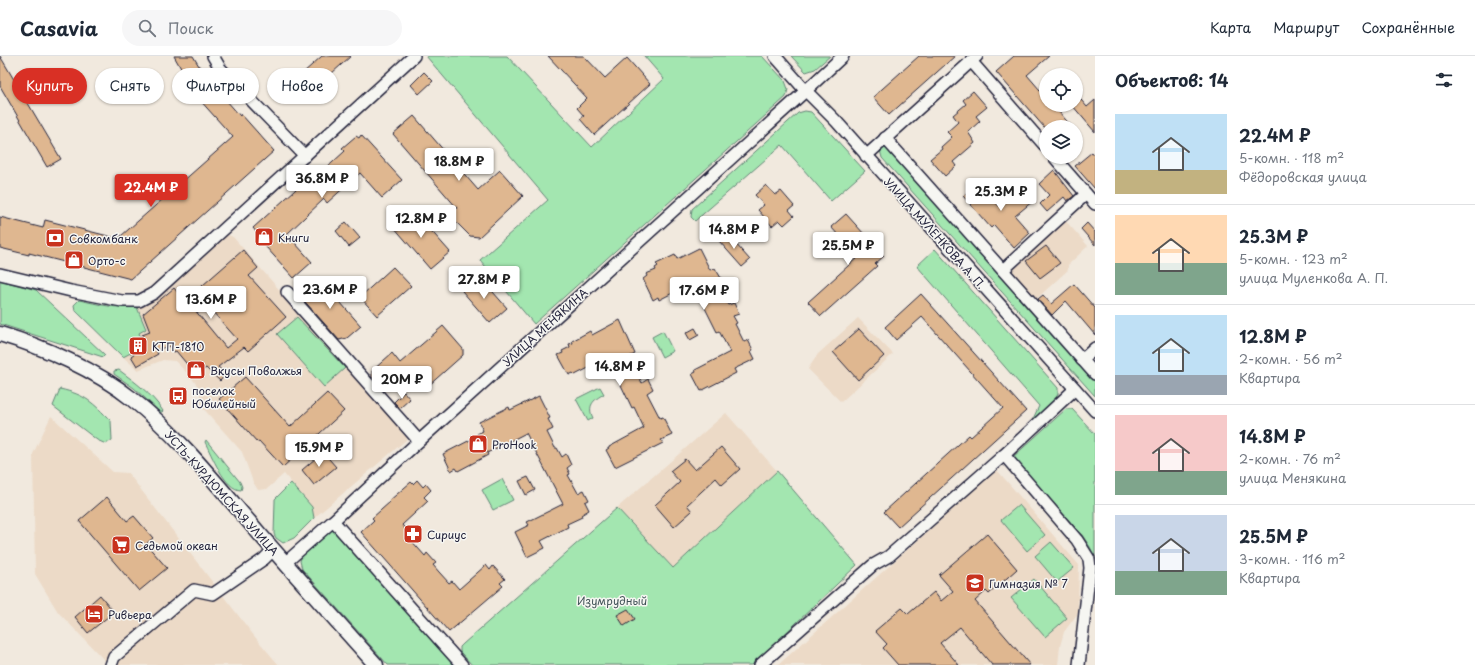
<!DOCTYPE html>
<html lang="ru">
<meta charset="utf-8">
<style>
body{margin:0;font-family:"Playpen Sans",sans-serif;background:#f6f6f7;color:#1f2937;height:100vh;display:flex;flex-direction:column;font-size:15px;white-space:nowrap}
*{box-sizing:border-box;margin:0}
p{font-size:13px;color:#747a83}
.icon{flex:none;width:22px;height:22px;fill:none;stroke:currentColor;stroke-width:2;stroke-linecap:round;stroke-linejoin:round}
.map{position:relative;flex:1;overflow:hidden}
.drawer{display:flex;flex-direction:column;background:#fff;width:380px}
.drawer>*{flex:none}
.guide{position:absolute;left:12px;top:12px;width:380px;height:36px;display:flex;gap:8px}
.buttons{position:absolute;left:1039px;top:12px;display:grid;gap:8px}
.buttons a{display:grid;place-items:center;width:44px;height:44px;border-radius:50%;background:#fff;box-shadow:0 1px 3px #0004;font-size:20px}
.price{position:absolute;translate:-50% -34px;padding:0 9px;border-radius:4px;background:#fff;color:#222;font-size:13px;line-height:26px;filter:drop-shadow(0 1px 2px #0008)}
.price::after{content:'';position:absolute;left:50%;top:24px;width:12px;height:9px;margin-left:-6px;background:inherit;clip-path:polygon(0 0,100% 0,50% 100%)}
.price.on{background:#d93025;color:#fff}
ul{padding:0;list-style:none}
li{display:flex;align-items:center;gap:12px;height:100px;padding:0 20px}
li+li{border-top:1px solid #e0e1e3}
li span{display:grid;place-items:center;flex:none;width:112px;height:80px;border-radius:0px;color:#555}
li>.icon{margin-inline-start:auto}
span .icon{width:48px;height:48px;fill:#fffc;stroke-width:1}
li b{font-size:17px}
h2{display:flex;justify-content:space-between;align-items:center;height:48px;padding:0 20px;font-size:17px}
.tag{padding:0 14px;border-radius:18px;background:#fff;box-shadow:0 1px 3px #0004;font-size:14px;line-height:36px}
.tag.on{background:#d93025;color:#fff}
header{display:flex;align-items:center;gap:24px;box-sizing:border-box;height:56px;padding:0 20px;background:#fff;border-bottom:1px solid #e0e1e3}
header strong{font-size:19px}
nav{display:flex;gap:22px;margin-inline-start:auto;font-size:14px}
.search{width:280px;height:36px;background:#f6f6f7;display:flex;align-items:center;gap:10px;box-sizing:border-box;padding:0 14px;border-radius:22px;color:#747a83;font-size:15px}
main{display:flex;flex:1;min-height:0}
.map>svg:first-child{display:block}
.built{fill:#ecdac7}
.green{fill:#a3e6b0;stroke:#628476}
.building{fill:#dfb790;stroke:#22223b}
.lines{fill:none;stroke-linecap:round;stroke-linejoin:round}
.minor-casing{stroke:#22223b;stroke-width:14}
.major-casing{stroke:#22223b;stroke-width:17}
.minor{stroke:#f6f6f2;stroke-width:11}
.major{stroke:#f6f6f2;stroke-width:14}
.labels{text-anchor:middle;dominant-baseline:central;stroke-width:3;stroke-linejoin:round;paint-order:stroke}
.street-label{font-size:11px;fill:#22223b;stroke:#f6f6f2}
.poi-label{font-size:11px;fill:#22223b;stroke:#f6f6f2;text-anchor:start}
.park-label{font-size:11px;fill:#425358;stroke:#f6f6f2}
</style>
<header>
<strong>Casavia</strong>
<div class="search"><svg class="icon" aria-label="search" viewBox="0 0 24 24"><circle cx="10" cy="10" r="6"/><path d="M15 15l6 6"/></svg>Поиск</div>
<nav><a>Карта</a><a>Маршрут</a><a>Сохранённые</a></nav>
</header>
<main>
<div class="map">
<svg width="1095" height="609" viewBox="0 0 1095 609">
<rect width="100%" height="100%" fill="#f1e9de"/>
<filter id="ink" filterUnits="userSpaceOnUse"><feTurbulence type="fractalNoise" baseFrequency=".025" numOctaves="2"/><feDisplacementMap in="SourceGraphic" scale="8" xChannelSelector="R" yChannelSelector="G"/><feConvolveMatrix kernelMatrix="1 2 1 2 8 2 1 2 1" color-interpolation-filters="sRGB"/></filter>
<g filter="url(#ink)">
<g class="built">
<path d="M1064,163L1088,190L1068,209V214L1034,245L1011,216L1013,210Z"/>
<path d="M228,179L233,181L407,379L406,384L314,462L312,451L284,418L267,433L258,434L253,426L242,396L202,351L199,332L191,321L175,305L163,304L138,314L123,301L144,290L139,277L146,273L136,249L222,181Z"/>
<path d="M858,262L893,298L841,346L808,313L818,298Z"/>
<path d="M726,357L777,415L673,512L617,452Z"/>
<path d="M51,360L113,416L128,417L255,581L279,609H109L58,556L35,518L33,398Z"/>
<path d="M997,414L1079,509L1078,557L1064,576L1060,590L1058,609H778Z"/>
</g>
<g class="green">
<path d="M426,0H507L592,91L664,23L644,0H762L785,25L788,33L786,41L534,268L480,204L548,144Z"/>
<path d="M791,0H830L815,13L806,16Z"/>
<path d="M805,55L811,56L865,115L831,145L782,89L695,165L691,161L692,153L798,57Z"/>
<path d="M887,90L1095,322V340L882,102L880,94Z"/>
<path d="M935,193L1058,332V338L1056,342L1032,365L1039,350L917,210Z"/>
<path d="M0,224L36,234L105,299L103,301L0,268Z"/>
<path d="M79,244C99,248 116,254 136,249L146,273L139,277L144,290L123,301L75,254L74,249Z"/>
<path d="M297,261L345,312L324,331L277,278Z"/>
<path d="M663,275L673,295L662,301L652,281Z"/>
<path d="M119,314C135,326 152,338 163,355L162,356H160L134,332L114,318V315Z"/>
<path d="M600,331L604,338C593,344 587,350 593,362L588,365L576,343Z"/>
<path d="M60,333C86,339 92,346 111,365L112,384L106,388L97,384L53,350Z"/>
<path d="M1066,353H1072L1095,378V501L1090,491L1082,479L1013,401Z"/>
<path d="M206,384L240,426L242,431L241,434C225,434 211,398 205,386Z"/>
<path d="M777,415L857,509L752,609H472L460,596V591L463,588L617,452L673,512Z"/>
<path d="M502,423L513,444L493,454L482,434Z"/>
<path d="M291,427L312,451L314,462L294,482L283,487L276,482L274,478L275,445V443Z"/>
<path d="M1019,449L1045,479L1027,495L1001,464Z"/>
<path d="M330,474H334L458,609H388L302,513L300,505L302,500Z"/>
<path d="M1051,486L1074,512L1057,526L1035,500Z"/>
<path d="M1034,523L1067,562L1045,581L1011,542Z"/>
</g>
<g class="building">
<path d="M0,0L61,103L47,111L0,30Z"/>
<path d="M174,0H193L202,15L187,23Z"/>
<path d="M322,0H351L302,44L296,37L292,41L285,33Z"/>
<path d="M548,0H584L605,22L627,2L650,28L594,79L580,63L584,60L577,52L587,42Z"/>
<path d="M919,0H955L889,59L873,41Z"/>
<path d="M1014,0H1049L1027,19L1046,41V49H1053L1072,71H1044L996,16Z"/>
<path d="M424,16L433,25L419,38L411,29Z"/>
<path d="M213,29L240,60L241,58L274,95L131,223L29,197V199L0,192V161L43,172L45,164L116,182L121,180L233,81L198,42Z"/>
<path d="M973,35L987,51L976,60L980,65L968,76L975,87L953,106L956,110L945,120L930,103L942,93L941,91L952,81L947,76L958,66L953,59L966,48L963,44Z"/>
<path d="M1076,38L1087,51L1095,44V76L1072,49H1076Z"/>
<path d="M414,60L478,134L500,114L523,140L479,181L470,180L449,159L457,152L393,78Z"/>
<path d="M361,79L402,124L382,142L360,117L327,147L324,143L287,178L312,206L294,222L265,190L267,189L253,172L306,124L309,128L345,95L342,92L356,80L359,82Z"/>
<path d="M1092,96L1095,100V133L1075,110Z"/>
<path d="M1054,114L1074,140L1067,145L1064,141L1047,156L1040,148L1049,139L1039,128Z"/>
<path d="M978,126L999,150L1021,132L1033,145L1015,160L1030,177L1014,192L994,169L991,172L963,140Z"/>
<path d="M766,129L775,139L781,135L794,150L789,154L794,160L784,169L779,164L772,170L758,154L764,149L755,139Z"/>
<path d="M412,153L450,196L430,213L393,170Z"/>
<path d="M846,158L884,200L875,208L877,210L821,260L808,246L858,201L831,171Z"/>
<path d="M346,166L360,182L349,191L336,175Z"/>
<path d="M1087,167L1095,176V189L1081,173Z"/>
<path d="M727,178L750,204L742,211L719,185Z"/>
<path d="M1046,190L1060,207L1040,222L1026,205Z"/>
<path d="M699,192L710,214L715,212L721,222L714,226L722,242L723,241L728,249L734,247L739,258L733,260L737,267L735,268L744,286L748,284L753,294L751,295L755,303L734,313L736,317L701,335L692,318L696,316L695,314L730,296L719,275L717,276L704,250L706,249L694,226L659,244L658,241L653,244L643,223L647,220L646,218L656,214L655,212L658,210L656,208L675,199L677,203Z"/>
<path d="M243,194L258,212L249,220L286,261L248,295L244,291L218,311L226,318L220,325L206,312L196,319L176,295L174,296L169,290L156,294L158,298L137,310L131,300L138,295L136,290L144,285L142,279L150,276L143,258L174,232L183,243L185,242L226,292L237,283L195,236Z"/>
<path d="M393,211L411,230L377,260L360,241Z"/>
<path d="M479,220L507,252L490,267L462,235Z"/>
<path d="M319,222L361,270L347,282L339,284L299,239Z"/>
<path d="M1074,228L1095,252V279L1066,245L1052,259L1038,243L1043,239L1051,248Z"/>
<path d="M921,238L1026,355L898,471L884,456L969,379L971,381L1003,352L922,261L896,284L885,271Z"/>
<path d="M620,264L635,298L629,301L642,327L648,323L653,333L647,337L660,362L663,361L672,379L661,384L663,387L615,411L606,394L609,392V391L644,372L634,351L632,352L608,302L575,319L573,317L569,319L558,299L563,297L562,295L570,291L569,288L573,287L572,285L590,275L592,279Z"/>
<path d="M443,270L463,293V299L427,331L421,324L415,329L404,316L384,334L372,321V315L392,297L400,307Z"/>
<path d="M695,272L699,279L690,284L686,277Z"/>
<path d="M859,273L884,300L858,324L833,296Z"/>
<path d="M245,321L290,371L327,337L344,355L283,411L259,385L257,386L219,343Z"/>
<path d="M404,336L410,343L400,352L394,346Z"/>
<path d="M539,340L550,362L548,363L553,373L547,376L555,392H557L562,401L566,398L571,409L567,412L570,418L568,419L578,437L584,434L589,444L585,446L589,454L581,459L582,461L567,468L568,471L541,485L545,492L527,501L515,476L529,469L527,466L563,448L526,377L487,397L488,399L458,415L456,412L451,415L443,398L478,380L477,378L483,375L479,366L509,351L510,354Z"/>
<path d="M721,391L740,413L722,429L716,422L687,449L692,455L674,471L655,449L680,426L670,415L685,403L695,414Z"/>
<path d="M323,396L336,411L314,429L302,414Z"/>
<path d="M528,421L535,434L526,439L519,425Z"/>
<path d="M417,424L423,431L426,428L431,434L424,441L428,445L402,469L413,481L410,483L425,500L427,497L436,507L433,509L439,516L449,527L452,525L459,533L486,509L490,514L493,510L505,523L500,527L503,530L449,576L361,476L374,464L372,462L390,446L389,445L411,426L413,428Z"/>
<path d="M107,441L127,465L134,460L153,482L146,488L167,512L139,535L79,465Z"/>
<path d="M987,478L1017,513L989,538L986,535L975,545L1030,609H992L960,571L940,587L959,609H898L883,592L887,588L875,575L902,552L908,558L934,536L941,545L953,535L939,519Z"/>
<path d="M100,539L114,556L88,577L75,561Z"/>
<path d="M628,553L635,563L624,570L617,559Z"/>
</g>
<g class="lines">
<g class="minor-casing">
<g id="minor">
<path d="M213,0L220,12L305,100"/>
<path d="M775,0L805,34L836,65L1095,355"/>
<path d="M971,5L1046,91"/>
<path d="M885,82L1095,318"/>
<path d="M866,100L977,0"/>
<path d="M1054,101L1095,148"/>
<path d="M1003,214L1086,138"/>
<path d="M0,218L71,235L122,245H139L154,237L414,0"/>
<path d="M287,236L419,385"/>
<path d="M1082,304L1095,292"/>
<path d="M1075,333L1004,399L1077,484L1089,503L1090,512L1079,609"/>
<path d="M333,465L462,609"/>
<path d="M285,507L333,465L419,385L800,40L843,0"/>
<path d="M111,609L114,601L194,534L213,538L264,503L273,494"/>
<path d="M760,609L873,509L889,500L1004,399"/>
</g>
</g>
<g class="major-casing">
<path id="major" d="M0,278C44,291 96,314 132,343C179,380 218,430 257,475C296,520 336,564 376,609"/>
</g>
<use href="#minor" class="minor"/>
<use href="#major" class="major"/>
</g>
</g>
<defs>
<g id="shop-square" transform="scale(1)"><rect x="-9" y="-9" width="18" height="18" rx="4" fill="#c8321e" stroke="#f6f6f2"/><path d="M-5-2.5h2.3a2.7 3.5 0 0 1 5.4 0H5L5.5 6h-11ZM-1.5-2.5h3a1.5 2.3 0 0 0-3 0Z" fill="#fff"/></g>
<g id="bank-square" transform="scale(1)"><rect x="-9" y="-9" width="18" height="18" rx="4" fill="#c8321e" stroke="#f6f6f2"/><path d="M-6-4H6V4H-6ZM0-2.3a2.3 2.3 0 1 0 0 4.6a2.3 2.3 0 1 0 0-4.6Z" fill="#fff"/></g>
<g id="building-square" transform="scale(1)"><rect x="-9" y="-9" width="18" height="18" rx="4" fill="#c8321e" stroke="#f6f6f2"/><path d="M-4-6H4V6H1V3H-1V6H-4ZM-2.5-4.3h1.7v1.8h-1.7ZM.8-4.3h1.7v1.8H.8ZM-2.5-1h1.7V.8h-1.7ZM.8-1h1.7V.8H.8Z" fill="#fff"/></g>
<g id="bus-square" transform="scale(1)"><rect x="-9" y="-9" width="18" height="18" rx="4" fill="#c8321e" stroke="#f6f6f2"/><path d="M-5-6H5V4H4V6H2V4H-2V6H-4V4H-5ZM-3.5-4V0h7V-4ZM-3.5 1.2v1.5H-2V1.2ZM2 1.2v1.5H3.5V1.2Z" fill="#fff"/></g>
<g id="pharmacy-square" transform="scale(1)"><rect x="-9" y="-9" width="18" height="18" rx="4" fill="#c8321e" stroke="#f6f6f2"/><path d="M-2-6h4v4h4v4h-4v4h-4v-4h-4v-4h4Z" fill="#fff"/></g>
<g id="supermarket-square" transform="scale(1)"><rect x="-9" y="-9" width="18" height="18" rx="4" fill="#c8321e" stroke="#f6f6f2"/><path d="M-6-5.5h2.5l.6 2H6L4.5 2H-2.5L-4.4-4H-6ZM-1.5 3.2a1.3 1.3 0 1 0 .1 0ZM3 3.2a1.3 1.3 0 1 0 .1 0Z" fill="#fff"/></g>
<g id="school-square" transform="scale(1)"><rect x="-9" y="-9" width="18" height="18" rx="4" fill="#c8321e" stroke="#f6f6f2"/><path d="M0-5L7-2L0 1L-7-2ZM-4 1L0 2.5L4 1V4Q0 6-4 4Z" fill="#fff"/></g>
<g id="hotel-square" transform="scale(1)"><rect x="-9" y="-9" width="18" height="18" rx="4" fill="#c8321e" stroke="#f6f6f2"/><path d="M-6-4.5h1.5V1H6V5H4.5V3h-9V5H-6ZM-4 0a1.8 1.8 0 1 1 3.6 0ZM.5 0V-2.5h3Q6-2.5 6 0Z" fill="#fff"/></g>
</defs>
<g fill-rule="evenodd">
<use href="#shop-square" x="264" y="181"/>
<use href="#bank-square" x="55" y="182"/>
<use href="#shop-square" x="74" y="204"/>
<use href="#building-square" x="138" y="290"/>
<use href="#shop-square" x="196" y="314"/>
<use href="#bus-square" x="178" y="340"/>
<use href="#shop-square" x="478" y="388"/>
<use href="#pharmacy-square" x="413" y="478"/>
<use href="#supermarket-square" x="121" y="489"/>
<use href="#school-square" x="975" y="527"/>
<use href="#hotel-square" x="94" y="558"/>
</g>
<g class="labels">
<g class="street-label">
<text transform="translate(935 177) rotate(48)">УЛИЦА МУЛЕНКОВА А. П.</text>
<text transform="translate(545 271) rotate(-42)">УЛИЦА МЕНЯКИНА</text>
<text transform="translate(222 437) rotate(48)">УСТЬ-КУРДЮМСКАЯ УЛИЦА</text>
</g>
<g class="poi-label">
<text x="278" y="181">Книги</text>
<text x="69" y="182">Совкомбанк</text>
<text x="88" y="204">Орто-с</text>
<text x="152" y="290">КТП-1810</text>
<text x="210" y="314">Вкусы Поволжья</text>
<text x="192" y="334">поселок<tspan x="192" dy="13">Юбилейный</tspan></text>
<text x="492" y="388">ProHook</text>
<text x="427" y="478">Сириус</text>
<text x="135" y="489">Седьмой океан</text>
<text x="989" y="527">Гимназия № 7</text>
<text x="108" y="558">Ривьера</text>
</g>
<g class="park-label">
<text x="612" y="544">Изумрудный</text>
</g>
</g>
</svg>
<div class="buttons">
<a><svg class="icon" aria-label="locate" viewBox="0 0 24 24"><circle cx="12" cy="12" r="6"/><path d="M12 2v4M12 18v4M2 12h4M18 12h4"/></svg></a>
<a><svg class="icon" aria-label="layers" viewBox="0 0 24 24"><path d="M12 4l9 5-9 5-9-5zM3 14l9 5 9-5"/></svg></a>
</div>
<b class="price" style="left:459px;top:126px">18.8M ₽</b>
<b class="price" style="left:322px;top:143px">36.8M ₽</b>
<b class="price on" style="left:151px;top:152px">22.4M ₽</b>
<b class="price" style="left:1001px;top:156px">25.3M ₽</b>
<b class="price" style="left:421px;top:183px">12.8M ₽</b>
<b class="price" style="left:734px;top:194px">14.8M ₽</b>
<b class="price" style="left:848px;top:210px">25.5M ₽</b>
<b class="price" style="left:484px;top:244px">27.8M ₽</b>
<b class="price" style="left:330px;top:254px">23.6M ₽</b>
<b class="price" style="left:704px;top:255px">17.6M ₽</b>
<b class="price" style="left:211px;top:264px">13.6M ₽</b>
<b class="price" style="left:620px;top:331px">14.8M ₽</b>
<b class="price" style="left:402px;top:344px">20M ₽</b>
<b class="price" style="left:319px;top:412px">15.9M ₽</b>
<div class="guide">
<a class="tag on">Купить</a>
<a class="tag">Снять</a>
<a class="tag">Фильтры</a>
<a class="tag">Новое</a>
</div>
</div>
<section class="drawer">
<h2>Объектов: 14<svg class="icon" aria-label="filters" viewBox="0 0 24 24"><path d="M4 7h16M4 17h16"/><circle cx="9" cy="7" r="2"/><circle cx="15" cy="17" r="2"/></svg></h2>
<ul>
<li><span style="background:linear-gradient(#bfe0f5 70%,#c2b280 0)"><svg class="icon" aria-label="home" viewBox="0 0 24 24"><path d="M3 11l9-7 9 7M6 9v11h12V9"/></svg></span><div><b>22.4M ₽</b><p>5-комн. · 118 m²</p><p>Фёдоровская улица</p></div></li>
<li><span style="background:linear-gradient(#ffd9b3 60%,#7fa58c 0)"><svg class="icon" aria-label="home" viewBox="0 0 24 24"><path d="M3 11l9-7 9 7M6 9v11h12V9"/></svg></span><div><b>25.3M ₽</b><p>5-комн. · 123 m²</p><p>улица Муленкова А. П.</p></div></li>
<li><span style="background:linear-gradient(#bfe0f5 75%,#9aa5b1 0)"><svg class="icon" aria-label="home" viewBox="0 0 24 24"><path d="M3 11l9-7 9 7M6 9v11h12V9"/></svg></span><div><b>12.8M ₽</b><p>2-комн. · 56 m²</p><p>Квартира</p></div></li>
<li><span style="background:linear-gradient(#f6c9c9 70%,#7fa58c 0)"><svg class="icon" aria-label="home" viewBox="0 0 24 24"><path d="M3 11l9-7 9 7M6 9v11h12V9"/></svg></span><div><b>14.8M ₽</b><p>2-комн. · 76 m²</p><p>улица Менякина</p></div></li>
<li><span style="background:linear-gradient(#c9d6e8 70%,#7fa58c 0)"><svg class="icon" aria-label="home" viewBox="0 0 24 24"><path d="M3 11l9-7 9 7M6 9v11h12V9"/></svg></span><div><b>25.5M ₽</b><p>3-комн. · 116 m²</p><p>Квартира</p></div></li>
</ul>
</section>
</main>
